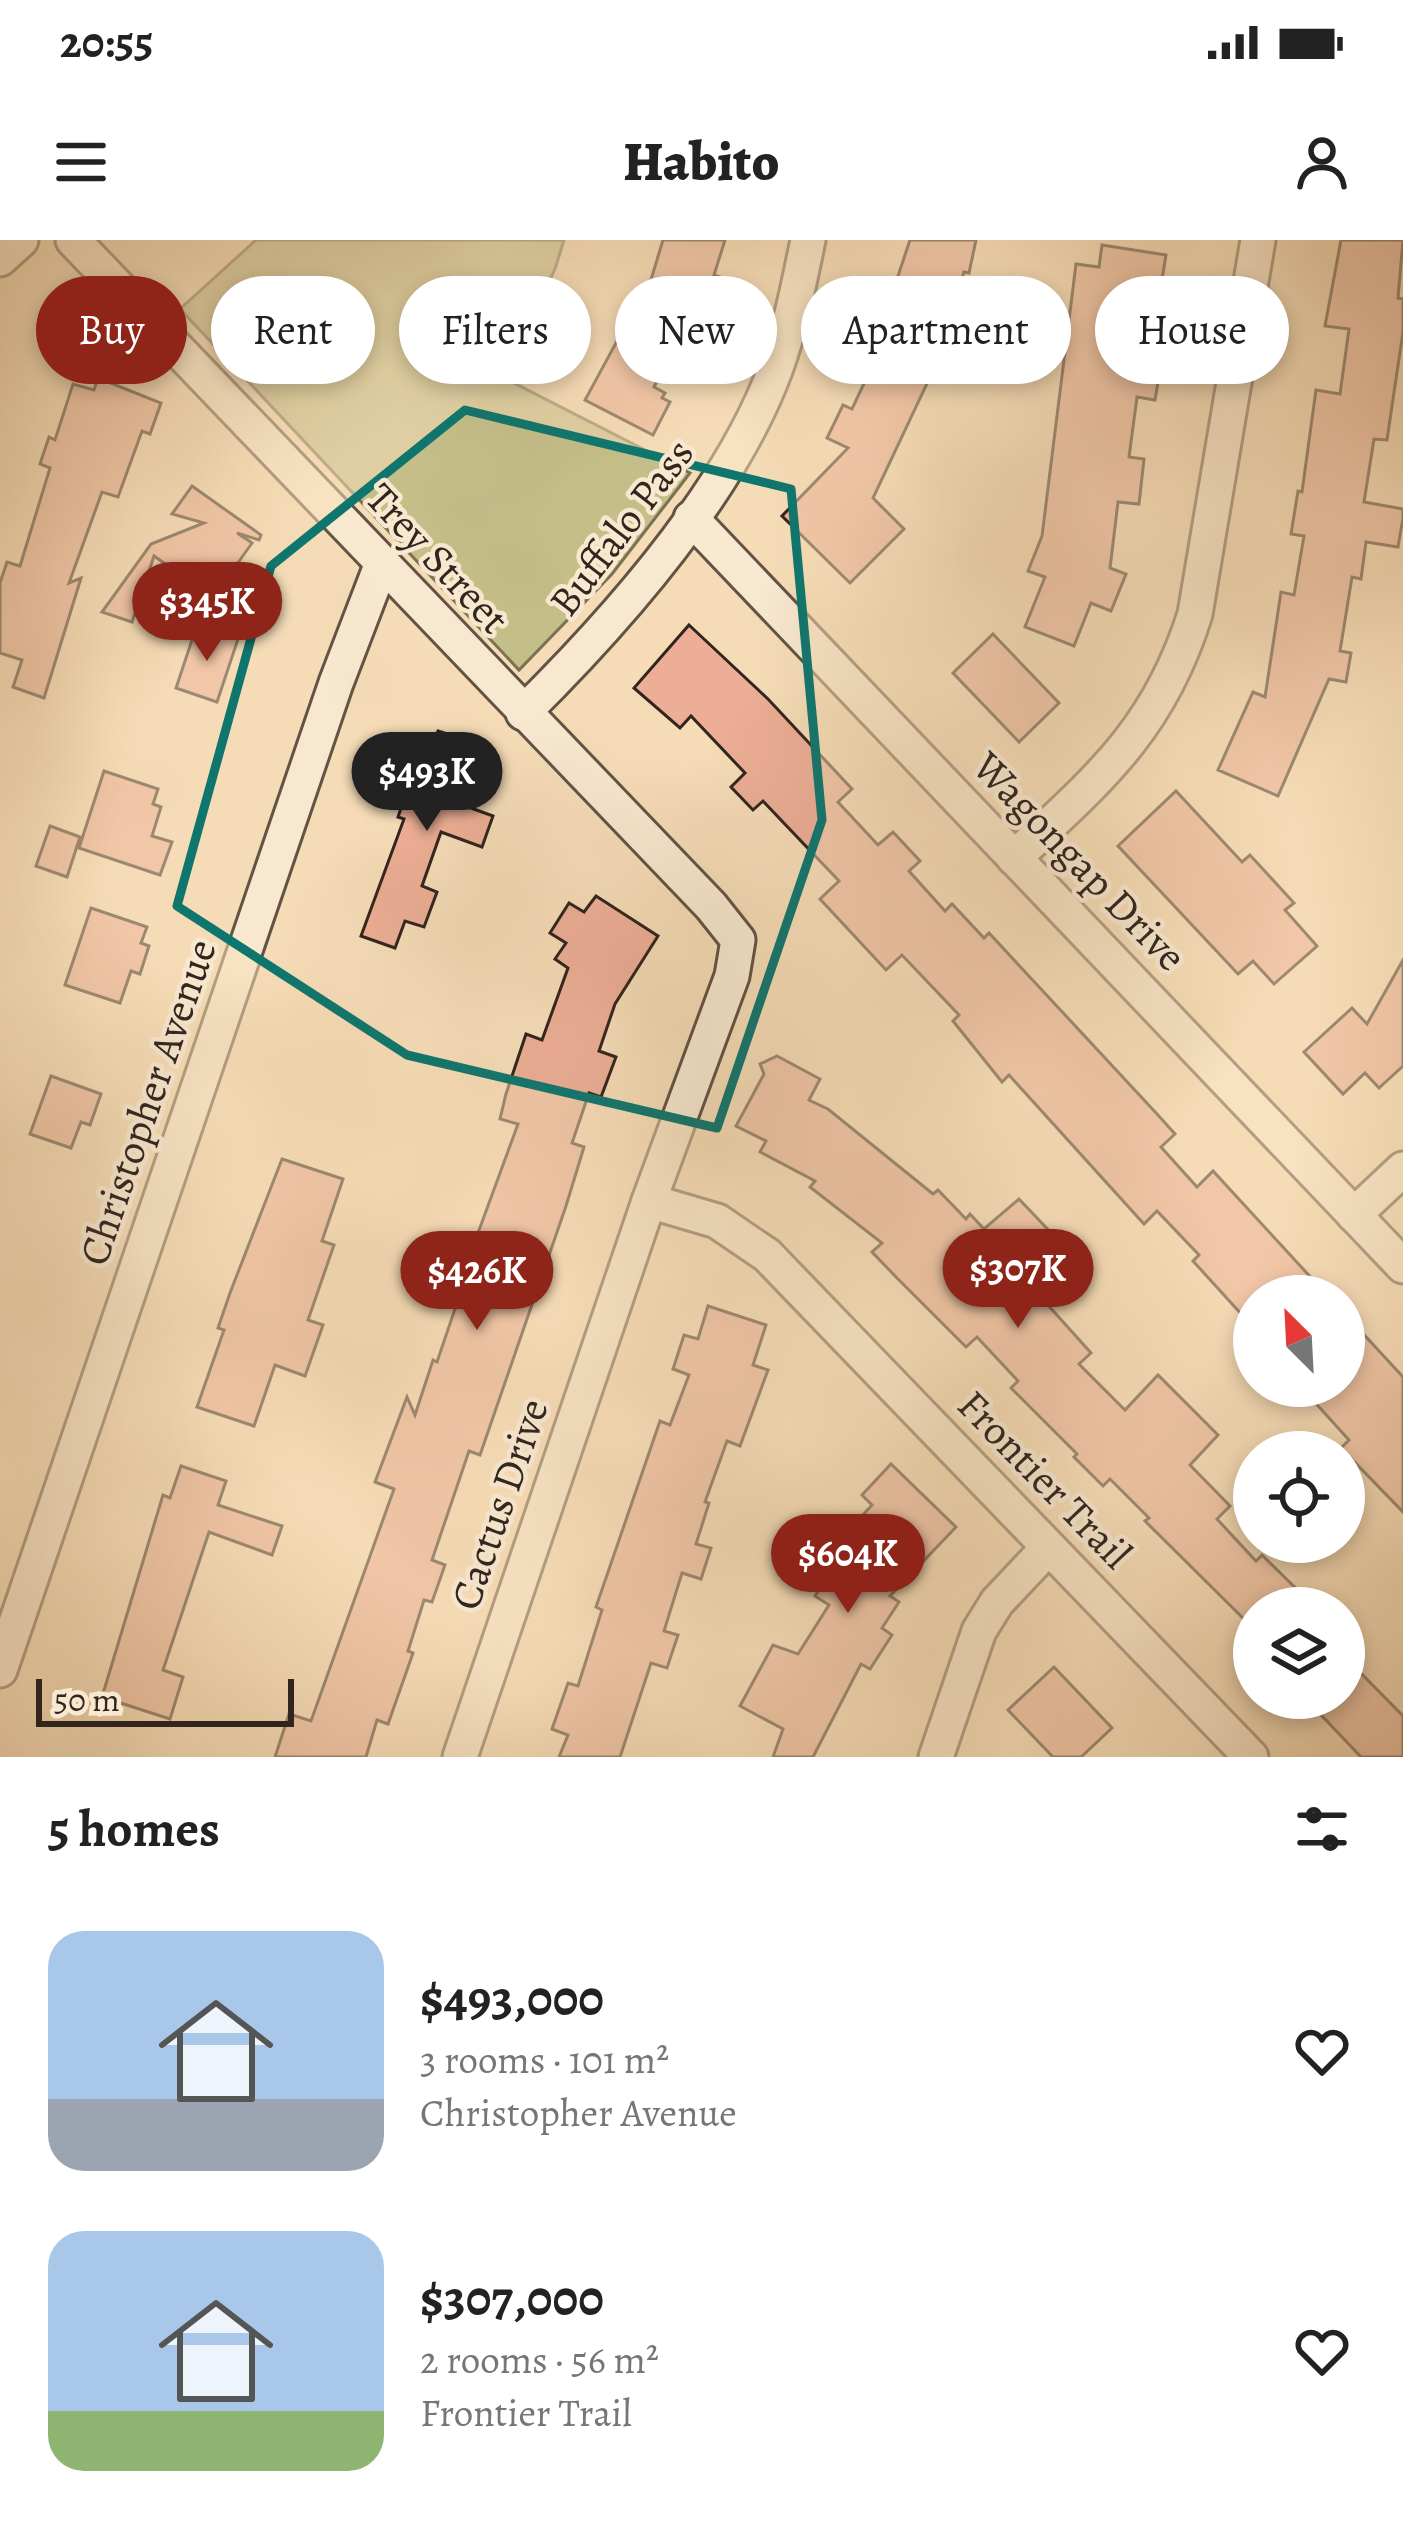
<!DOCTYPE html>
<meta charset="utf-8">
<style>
body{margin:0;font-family:Alegreya,serif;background:#f6f6f6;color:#222;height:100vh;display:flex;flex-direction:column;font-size:45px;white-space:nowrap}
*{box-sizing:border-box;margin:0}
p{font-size:39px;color:#767676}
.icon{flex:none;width:66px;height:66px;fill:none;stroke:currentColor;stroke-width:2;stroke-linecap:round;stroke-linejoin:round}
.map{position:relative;height:1517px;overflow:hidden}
.details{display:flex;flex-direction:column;background:#fff;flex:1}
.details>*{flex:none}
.hud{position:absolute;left:36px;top:36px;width:1332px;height:108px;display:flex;gap:24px}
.needle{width:78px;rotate:336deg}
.buttons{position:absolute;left:1233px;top:1035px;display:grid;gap:24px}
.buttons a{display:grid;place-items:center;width:132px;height:132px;border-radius:50%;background:#fff;box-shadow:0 6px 18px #0003;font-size:60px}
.scale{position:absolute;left:36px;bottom:30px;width:258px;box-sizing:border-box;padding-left:12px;border:6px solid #31251e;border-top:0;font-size:33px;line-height:42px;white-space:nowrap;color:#31251e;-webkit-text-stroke:9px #f8e8d0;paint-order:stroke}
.price{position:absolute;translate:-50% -102px;padding:0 27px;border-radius:42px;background:#8f2418;color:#fff;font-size:39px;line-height:78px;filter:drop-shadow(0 3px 6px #0008)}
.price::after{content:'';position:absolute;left:50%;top:72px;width:36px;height:27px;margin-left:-18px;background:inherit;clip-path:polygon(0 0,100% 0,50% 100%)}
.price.selected{background:#222;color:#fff}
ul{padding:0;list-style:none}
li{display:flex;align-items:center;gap:36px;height:300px;padding:0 48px}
li span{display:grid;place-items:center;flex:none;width:336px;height:240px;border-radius:36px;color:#555}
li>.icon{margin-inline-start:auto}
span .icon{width:144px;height:144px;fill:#fffc;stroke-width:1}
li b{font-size:51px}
h2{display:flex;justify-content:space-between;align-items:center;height:144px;padding:0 48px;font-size:51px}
.chip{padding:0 42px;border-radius:54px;background:#fff;box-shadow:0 6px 18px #0003;font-size:42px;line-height:108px}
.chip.selected{background:#8f2418;color:#fff}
.status{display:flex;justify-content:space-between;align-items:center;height:84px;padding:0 60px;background:#fff;direction:ltr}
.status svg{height:33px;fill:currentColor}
header{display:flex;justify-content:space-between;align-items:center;height:156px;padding:0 48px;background:#fff;font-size:54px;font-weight:800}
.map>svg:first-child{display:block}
.green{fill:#c4be89;stroke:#7a7254;stroke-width:3}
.building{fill:#ecae96;stroke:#31251e;stroke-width:3}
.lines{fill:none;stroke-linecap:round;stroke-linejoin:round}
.street-casing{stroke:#625344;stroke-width:39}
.street{stroke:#f8e8d0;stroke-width:33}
.marked{fill:none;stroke:#0f766e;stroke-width:9;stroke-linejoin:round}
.labels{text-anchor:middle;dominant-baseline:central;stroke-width:9;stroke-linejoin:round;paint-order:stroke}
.street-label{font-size:42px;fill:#31251e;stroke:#f8e8d0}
</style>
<div class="status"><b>20:55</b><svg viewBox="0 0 49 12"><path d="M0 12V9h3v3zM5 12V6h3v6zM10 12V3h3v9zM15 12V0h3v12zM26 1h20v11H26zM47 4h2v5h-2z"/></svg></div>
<header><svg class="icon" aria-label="menu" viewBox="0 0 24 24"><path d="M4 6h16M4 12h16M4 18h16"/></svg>Habito<svg class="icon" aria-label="person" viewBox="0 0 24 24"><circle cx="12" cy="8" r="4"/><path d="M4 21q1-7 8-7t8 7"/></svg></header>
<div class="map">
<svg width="1403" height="1517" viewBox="0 0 1403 1517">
<rect width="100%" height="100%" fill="#f5dcb7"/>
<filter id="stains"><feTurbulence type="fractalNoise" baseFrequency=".00167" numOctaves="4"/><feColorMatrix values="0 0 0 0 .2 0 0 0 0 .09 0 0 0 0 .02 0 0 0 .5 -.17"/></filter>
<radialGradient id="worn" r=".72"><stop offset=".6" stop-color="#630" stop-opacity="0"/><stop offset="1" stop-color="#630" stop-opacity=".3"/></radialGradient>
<path class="green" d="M256,0H564L555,29L504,138L690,233L612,334L519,430L180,69Z"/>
<g class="building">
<path d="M663,0H725L714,35L723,38L709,84L690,78L654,147L665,153L662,158L670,162L653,195L585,160L623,90L634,96Z"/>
<path d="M910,0H976L969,33L964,32L947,86L959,91L942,141L930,137L873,258L904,289L850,343L782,276L848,208L827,198L843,165L852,169L877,116L861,111L876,66L887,69Z"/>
<path d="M1341,0H1403L1398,58L1403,59V92L1392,166L1387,200L1374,199L1364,262L1403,269V278L1398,307L1366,302L1361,339L1352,337L1340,411L1351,413L1346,442L1329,439L1278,556L1218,530L1253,452L1265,457L1281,352L1294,355L1304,296L1291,294L1298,251L1302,252L1316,150L1340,154L1349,89L1325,86Z"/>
<path d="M1102,5L1166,15L1161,45L1174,47L1155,160L1137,157L1129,217L1144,219L1139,264L1118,262L1110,328L1126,334L1111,371L1091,363L1074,406L1025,387L1045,337L1028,331L1042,296L1076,24L1099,27Z"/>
<path d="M98,138L161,163L150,194L142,191L118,257L102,252L69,343L81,338L44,458L13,447L22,420L0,413V343L7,322L20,326L50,228L40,224L49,197L55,200L73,144L94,150Z"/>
<path d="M192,246L261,295L259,300L237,293L252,303L213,358L154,316L132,382L102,372L151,304L204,283L172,274Z"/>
<path d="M197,385L238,399L217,462L176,448Z"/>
<path d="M689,385L768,459L852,549L838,562L878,605L893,592L920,621L909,631L945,671L952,664L984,698L989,693L1157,874L1175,894L1161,907L1197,947L1213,931L1328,1056H1254V1088L1193,1021L1199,1015L1157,971L1144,984L1009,835L1002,842L953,781L959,775L902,715L886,730L820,659L839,641L763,561L753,570L731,547L745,533L691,476L680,488L634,448Z"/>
<path d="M993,394L1059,463L1019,502L953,433Z"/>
<path d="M438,491L475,503L466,527L483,533L471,568L493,576L482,607L441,592L422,646L437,652L424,687L405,681L395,708L361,696L404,579L398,577L424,501L432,504Z"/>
<path d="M104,531L158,549L153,564L161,567L152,596L172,602L160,635L79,608Z"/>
<path d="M1176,551L1242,622L1250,615L1294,663L1285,670L1317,706L1274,744L1253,721L1238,734L1118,606Z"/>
<path d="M50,586L80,597L67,637L36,626Z"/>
<path d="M596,656L658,696L615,764L599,811L616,817L601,857L589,853L572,903L584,907L566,966L480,1215L469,1211L432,1320L445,1325L432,1362L424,1360L408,1411L413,1413L388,1484L377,1480L366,1517H275L289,1474L311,1481L394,1249L375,1242L407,1157L415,1175L433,1120L437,1122L474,1013L471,1012L518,884L500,879L506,854L526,794L542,800L568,728L555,719L566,703L550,693L569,663L584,672Z"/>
<path d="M91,668L147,687L141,703L149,706L140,734L131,731L120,763L65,745Z"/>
<path d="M1403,720V826L1379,848L1365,833L1343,854L1304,812L1352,768L1367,784Z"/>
<path d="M777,816L820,839L809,860L828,869L933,954L938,950L966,979L970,974L984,989L1019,959L1056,998L1020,1034L1091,1113L1079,1124L1125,1170L1158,1135L1218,1195L1190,1225L1230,1266L1217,1279L1256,1321L1262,1315L1316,1368H1254V1389L1145,1281L1149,1278L1110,1239L1103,1246L1074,1217L1077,1214L1011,1148L1018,1141L977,1097L966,1107L897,1038L872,1012L882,1003L810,947L815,941L760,912L766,901L736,886L764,834L760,824Z"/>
<path d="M51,836L101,854L90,885L81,882L71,908L30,894Z"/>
<path d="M282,919L343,939L322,1001L334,1005L308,1080L323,1085L305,1136L275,1125L254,1186L197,1167L224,1090L218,1088L230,1053Z"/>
<path d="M708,1066L766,1085L753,1125L768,1130L740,1206L727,1201L705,1262L709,1263L696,1304L711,1308L701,1339L682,1333L664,1391L678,1395L667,1428L651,1423L620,1517H559L568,1495L552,1489L568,1443L578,1446L602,1370L596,1367L660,1181L670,1185L689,1135L673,1129L684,1095L698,1099Z"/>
<path d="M1344,1073L1403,1137V1272L1341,1208L1349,1200L1300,1146H1344Z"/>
<path d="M891,1224L956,1287L890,1356L899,1362L882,1388L892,1395L870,1429L861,1424L813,1517H773L783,1489L740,1466L773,1405L798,1414L829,1365L815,1356L855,1294L850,1289L872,1265L862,1255Z"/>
<path d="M181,1226L226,1241L218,1265L282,1286L272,1315L209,1292L163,1430L183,1437L170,1479L102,1457L163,1255L170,1258Z"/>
<path d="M1344,1416L1403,1476V1517H1361L1305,1458H1344Z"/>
<path d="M1054,1427L1112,1488L1081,1517H1053L1008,1470Z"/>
</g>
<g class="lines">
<g class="street-casing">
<g id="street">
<path d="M73,0L711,666L738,700L732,736L649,961L460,1517"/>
<path d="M0,19L21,0"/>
<path d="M691,278L1403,1026"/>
<path d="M523,473C615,382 721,263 770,143C789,97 798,48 808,0"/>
<path d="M1014,618C1099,539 1159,489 1195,374L1258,0"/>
<path d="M649,961L717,981L767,1015L1251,1517"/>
<path d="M1354,975L1403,929"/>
<path d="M0,1430L336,443L382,323"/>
<path d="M936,1517L979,1391L997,1362L1048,1308"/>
</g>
</g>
<use href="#street" class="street"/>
</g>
<path d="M0 0H1403V1517H0ZM465,170L791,249L822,580L717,888L407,815L177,666L271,326Z" fill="#f5dcb7" fill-opacity=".55" fill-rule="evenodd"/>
<path class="marked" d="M465,170L791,249L822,580L717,888L407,815L177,666L271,326Z"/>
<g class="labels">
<g class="street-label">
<text transform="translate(621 287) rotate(-53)">Buffalo Pass</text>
<text transform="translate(438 318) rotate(47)">Trey Street</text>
<text transform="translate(1080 621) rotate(46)">Wagongap Drive</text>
<text transform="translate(147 862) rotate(-71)">Christopher Avenue</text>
<text transform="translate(1045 1239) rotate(46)">Frontier Trail</text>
<text transform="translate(499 1264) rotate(-71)">Cactus Drive</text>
</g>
</g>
<rect width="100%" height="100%" filter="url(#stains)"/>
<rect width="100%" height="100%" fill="url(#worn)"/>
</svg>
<div class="buttons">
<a><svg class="needle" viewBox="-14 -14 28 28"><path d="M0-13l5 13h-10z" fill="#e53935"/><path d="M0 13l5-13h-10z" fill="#767676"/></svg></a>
<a><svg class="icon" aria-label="locate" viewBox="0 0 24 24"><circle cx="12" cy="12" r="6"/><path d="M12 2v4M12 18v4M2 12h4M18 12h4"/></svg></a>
<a><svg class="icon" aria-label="layers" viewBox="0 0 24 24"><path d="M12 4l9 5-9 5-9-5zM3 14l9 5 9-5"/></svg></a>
</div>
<div class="scale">50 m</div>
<b class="price" style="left:207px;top:424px">$345K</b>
<b class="price selected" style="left:427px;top:594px">$493K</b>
<b class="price" style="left:1018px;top:1091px">$307K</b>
<b class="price" style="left:477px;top:1093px">$426K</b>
<b class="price" style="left:848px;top:1376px">$604K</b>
<div class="hud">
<a class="chip selected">Buy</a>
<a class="chip">Rent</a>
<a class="chip">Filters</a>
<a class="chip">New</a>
<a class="chip">Apartment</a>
<a class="chip">House</a>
</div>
</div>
<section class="details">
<h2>5 homes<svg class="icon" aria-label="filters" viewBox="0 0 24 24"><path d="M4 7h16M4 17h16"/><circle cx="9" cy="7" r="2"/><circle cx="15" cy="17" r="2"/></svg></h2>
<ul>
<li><span style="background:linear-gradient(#a9c7e8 70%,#9aa5b1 0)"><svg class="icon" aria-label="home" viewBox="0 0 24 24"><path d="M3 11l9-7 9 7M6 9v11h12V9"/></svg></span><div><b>$493,000</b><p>3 rooms · 101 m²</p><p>Christopher Avenue</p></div><svg class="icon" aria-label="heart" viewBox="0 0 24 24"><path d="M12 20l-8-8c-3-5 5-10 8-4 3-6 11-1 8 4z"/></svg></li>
<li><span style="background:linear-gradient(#a9c7e8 75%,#8fb573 0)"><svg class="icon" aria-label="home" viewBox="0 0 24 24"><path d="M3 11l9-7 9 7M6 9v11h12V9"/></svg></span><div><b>$307,000</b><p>2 rooms · 56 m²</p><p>Frontier Trail</p></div><svg class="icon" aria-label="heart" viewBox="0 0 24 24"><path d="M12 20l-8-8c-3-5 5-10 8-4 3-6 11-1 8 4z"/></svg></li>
</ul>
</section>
